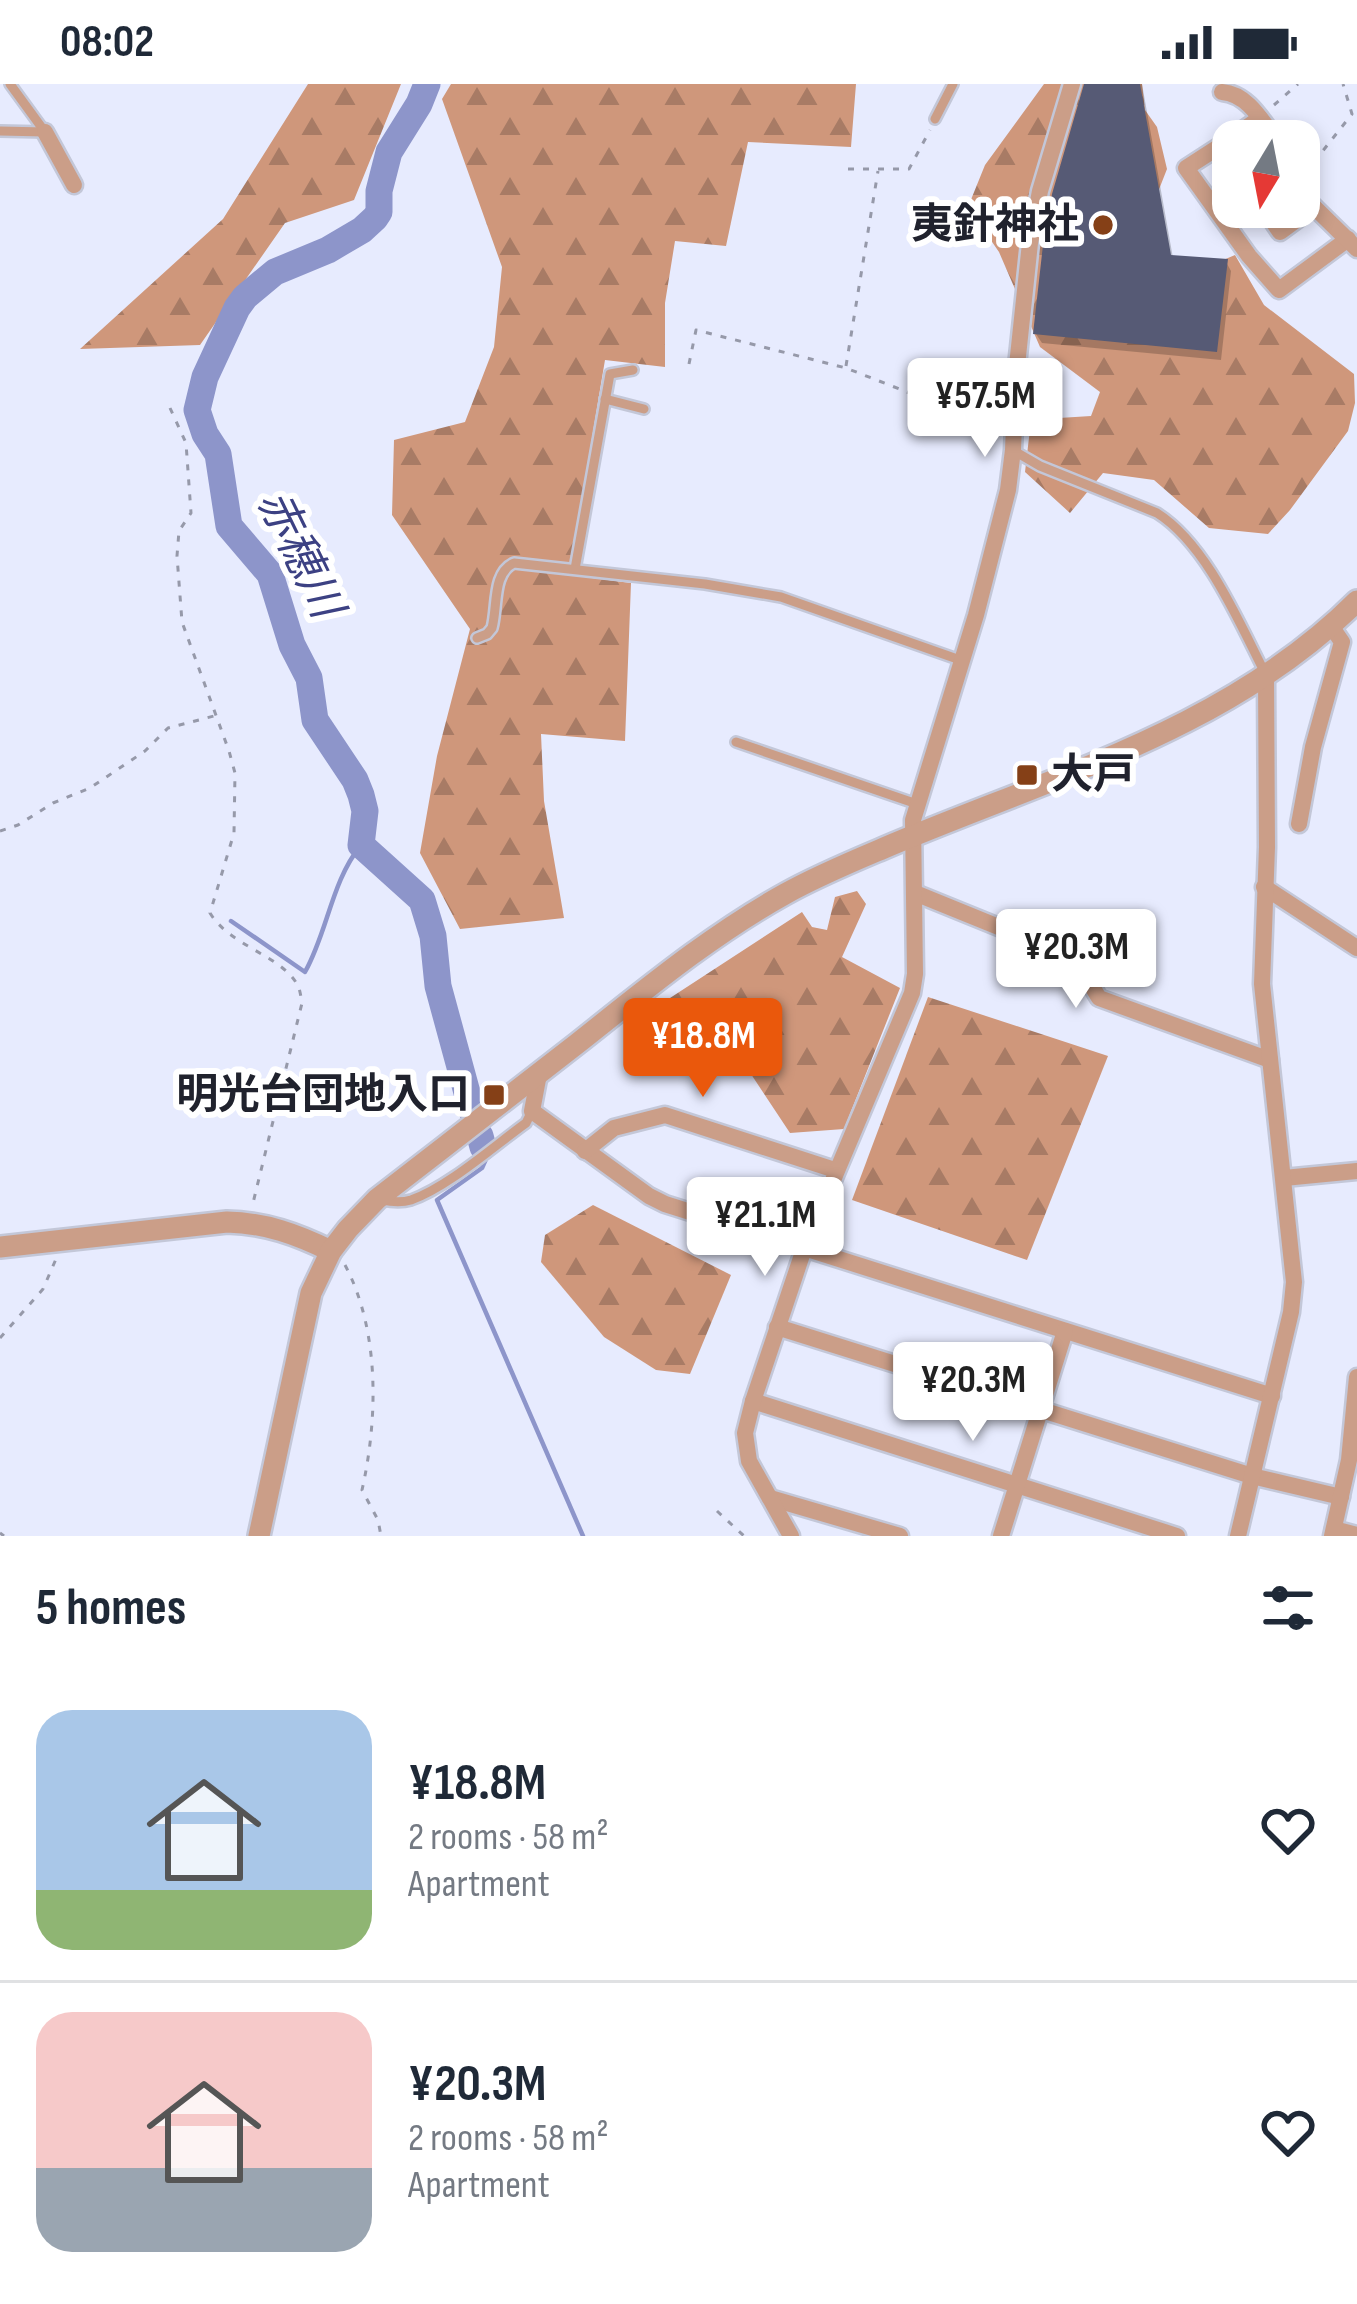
<!DOCTYPE html>
<meta charset="utf-8">
<style>
body{margin:0;font-family:"Sofia Sans Condensed","Noto Sans JP",sans-serif;background:#f2f2f3;color:#1f2937;height:100vh;display:flex;flex-direction:column;font-size:45px;white-space:nowrap}
*{box-sizing:border-box;margin:0}
p{font-size:39px;color:#747a83}
.icon{flex:none;width:66px;height:66px;fill:none;stroke:currentColor;stroke-width:2;stroke-linecap:round;stroke-linejoin:round}
.map{position:relative;height:1452px;overflow:hidden}
.panel{display:flex;flex-direction:column;background:#fff;flex:1}
.panel>*{flex:none}
.needle{width:78px;rotate:190deg}
.controls{position:absolute;left:1212px;top:36px;display:grid;gap:24px}
.controls a{display:grid;place-items:center;width:108px;height:108px;border-radius:24px;background:#fff;box-shadow:0 6px 18px #0003;font-size:60px}
.price{position:absolute;translate:-50% -102px;padding:0 27px;border-radius:12px;background:#fff;color:#222;font-size:39px;line-height:78px;filter:drop-shadow(0 3px 6px #0008)}
.price::after{content:'';position:absolute;left:50%;top:72px;width:36px;height:27px;margin-left:-18px;background:inherit;clip-path:polygon(0 0,100% 0,50% 100%)}
.price.selected{background:#ea580c;color:#fff}
ul{padding:0;list-style:none}
li{display:flex;align-items:center;gap:36px;height:300px;padding:0 36px}
li+li{border-top:3px solid #e0e1e3}
li span{display:grid;place-items:center;flex:none;width:336px;height:240px;border-radius:36px;color:#555}
li>.icon{margin-inline-start:auto}
span .icon{width:144px;height:144px;fill:#fffc;stroke-width:1}
li b{font-size:51px}
h2{display:flex;justify-content:space-between;align-items:center;height:144px;padding:0 36px;font-size:51px}
.status{display:flex;justify-content:space-between;align-items:center;height:84px;padding:0 60px;background:#fff;direction:ltr}
.status svg{height:33px;fill:currentColor}
.map>svg:first-child{display:block}
.forest{fill:url(#forest-firs)}
.shadow{fill:#0003}
.lines{fill:none;stroke-linecap:round;stroke-linejoin:round}
.stream{stroke:#8d95ca;stroke-width:4.5}
.river{stroke:#8d95ca;stroke-width:27}
.building{fill:#565a75}
.service-casing{stroke:#c3c7d8;stroke-width:14}
.minor-casing{stroke:#c3c7d8;stroke-width:21}
.tertiary-casing{stroke:#c3c7d8;stroke-width:26}
.path{stroke:#9699a9;stroke-width:3;stroke-dasharray:6 9;stroke-linecap:butt}
.service{stroke:#cb9e88;stroke-width:9}
.minor{stroke:#cb9e88;stroke-width:16}
.tertiary{stroke:#cb9e88;stroke-width:21}
.poi-dot{fill:#854017;stroke:#fff;stroke-width:4.5}
.labels{text-anchor:middle;dominant-baseline:central;stroke-width:12;stroke-linejoin:round;paint-order:stroke}
.poi-label{font-size:42px;font-weight:bold;fill:#20222d;stroke:#fff;text-anchor:end}
.water-label{font-size:45px;font-style:italic;fill:#3c4183;stroke:#fff}
</style>
<div class="status"><b>08:02</b><svg viewBox="0 0 49 12"><path d="M0 12V9h3v3zM5 12V6h3v6zM10 12V3h3v9zM15 12V0h3v12zM26 1h20v11H26zM47 4h2v5h-2z"/></svg></div>
<div class="map">
<svg width="1357" height="1452" viewBox="0 0 1357 1452">
<defs>
<pattern id="forest-firs" width="22" height="20" patternUnits="userSpaceOnUse" patternTransform="scale(3)"><rect width="22" height="20" fill="#cf977b"/><path d="M5 1l3.5 6h-7zM16 11l3.5 6h-7z" fill="#a87b65"/></pattern>
</defs>
<rect width="100%" height="100%" fill="#e7ebfe"/>
<g class="forest">
<path d="M308,0H401L354,116L285,139L200,261L80,265L223,135Z"/>
<path d="M451,0H856L851,63L748,58L726,162L675,157L665,219V283L605,276L569,491L631,499L625,657L541,650L544,717L564,834L460,845L420,769L437,672L470,545L392,431L394,356L465,338L494,263L502,183L442,15Z"/>
<path d="M1044,0H1142L1145,26L1157,43L1167,85L1147,136L1165,180L1195,188L1235,171L1264,221L1354,290L1355,319L1348,347L1290,426L1268,450L1209,444L1154,396L1103,389L1070,429L1025,388L1030,345L1043,335L1091,332L1100,308L1040,263L999,168L968,123L985,81Z"/>
<path d="M857,807L866,820L842,873L900,904L844,1045L790,1049L749,987L705,990L700,963L656,980L642,966L647,929L802,828L812,843L827,846L835,813Z"/>
<path d="M928,913L1108,972L1027,1176L852,1116Z"/>
<path d="M593,1121L731,1191L690,1290L656,1286L604,1253L541,1178L545,1151Z"/>
</g>
<path class="shadow" d="M1086,0H1142L1173,174L1226,178L1231,187L1221,276L1042,259L1036,250Z"/>
<g class="lines">
<g class="stream">
<path d="M231,837L305,888C328,847 331,798 361,761"/>
<path d="M486,1075L482,1084L437,1116L583,1452"/>
</g>
<g class="river">
<path d="M427,0L419,20L389,68L379,107V128L375,134L362,146L328,166L275,188L245,213L237,224L205,293L197,326L205,350L218,370L229,442L270,490L292,561L309,594L315,636L355,696L361,711L365,727L361,761L422,816L433,852L438,902L472,1027"/>
<path d="M480,1052L483,1063"/>
</g>
</g>
<path class="building" d="M1084,0H1140L1171,171L1228,175L1217,268L1033,250L1043,161L1052,110Z"/>
<g class="lines">
<g class="service-casing">
<g id="service">
<path d="M10,0L45,48"/>
<path d="M935,35L953,0"/>
<path d="M0,47L45,48"/>
<path d="M605,315L644,325"/>
<path d="M1014,367L1040,382L1157,429C1206,460 1238,536 1264,587"/>
<path d="M575,485L610,290L633,286"/>
<path d="M477,554L487,550L492,544C498,522 492,489 514,479L705,500L781,513L963,577"/>
<path d="M736,658L917,720"/>
<path d="M382,1116C392,1118 401,1119 411,1116C448,1103 494,1062 526,1039L532,1027"/>
</g>
</g>
<g class="minor-casing">
<g id="minor">
<path d="M1222,8C1248,10 1262,37 1277,57"/>
<path d="M45,48L74,101"/>
<path d="M1220,62L1186,84L1249,172L1279,206L1348,155"/>
<path d="M1233,81L1220,62L1260,34"/>
<path d="M1299,87L1306,96L1310,119L1357,165"/>
<path d="M1263,123L1280,148L1314,123"/>
<path d="M1299,740L1313,663L1342,558L1331,542"/>
<path d="M1264,803L1357,864"/>
<path d="M915,809L1075,874L1099,914L1270,976"/>
<path d="M539,990L532,1027L649,1112L665,1120L1272,1312"/>
<path d="M585,1067L614,1044L665,1031L835,1086"/>
<path d="M1284,1094L1357,1087"/>
<path d="M777,1243L1252,1392L1341,1413"/>
<path d="M753,1317L1177,1452"/>
<path d="M770,1414L900,1452"/>
<path d="M1334,1445L1357,1451"/>
<path d="M791,1452L749,1377L745,1349L753,1317L804,1165L912,909L915,890L913,736L976,531L1008,406L1013,366L1016,291L1030,159L1040,107L1072,0"/>
<path d="M1001,1452L1065,1247"/>
<path d="M1238,1452L1291,1228L1294,1198L1262,900L1267,763L1266,592"/>
<path d="M1332,1452L1349,1376L1357,1293"/>
</g>
</g>
<g class="tertiary-casing">
<g id="tertiary">
<path d="M0,1163L227,1138C266,1139 296,1150 331,1167"/>
<path d="M259,1452L311,1209L331,1167L348,1145L377,1115C444,1063 512,1011 578,959C645,906 711,851 785,810C817,792 851,778 884,764C1048,694 1228,646 1357,517"/>
</g>
</g>
<g class="path">
<path d="M1274,21L1298,0"/>
<path d="M1314,78L1352,30L1343,0"/>
<path d="M848,85H909L930,46"/>
<path d="M689,280L696,246L846,284L996,343"/>
<path d="M846,282L878,87"/>
<path d="M170,324L186,359L191,429L179,447L177,472L182,538L229,667L235,689L234,749L210,829C230,862 280,871 297,900C300,904 301,914 302,919L253,1119"/>
<path d="M0,747L18,741L53,719L90,704L145,667L168,644L214,632"/>
<path d="M345,1181C380,1247 378,1335 362,1406L378,1436L381,1452"/>
<path d="M0,1254L43,1205L56,1175"/>
<path d="M717,1427L744,1452"/>
<path d="M0,1449L4,1452"/>
</g>
<use href="#service" class="service"/>
<use href="#minor" class="minor"/>
<use href="#tertiary" class="tertiary"/>
</g>
<g class="poi-dot">
<circle cx="1103" cy="141" r="12"/>
<rect x="1015" y="679" width="24" height="24" rx="6"/>
<rect x="482" y="999" width="24" height="24" rx="6"/>
</g>
<g class="labels">
<g class="poi-label">
<text x="1079" y="141">夷針神社</text>
<text x="1051" y="691" text-anchor="start">大戸</text>
<text x="470" y="1011">明光台団地入口</text>
</g>
<g class="water-label">
<text transform="translate(299 470) rotate(64)">赤穂川</text>
</g>
</g>
</svg>
<div class="controls">
<a><svg class="needle" viewBox="-14 -14 28 28"><path d="M0-13l5 13h-10z" fill="#e53935"/><path d="M0 13l5-13h-10z" fill="#747a83"/></svg></a>
</div>
<b class="price" style="left:985px;top:376px">¥57.5M</b>
<b class="price" style="left:1076px;top:927px">¥20.3M</b>
<b class="price selected" style="left:703px;top:1016px">¥18.8M</b>
<b class="price" style="left:765px;top:1195px">¥21.1M</b>
<b class="price" style="left:973px;top:1360px">¥20.3M</b>
</div>
<section class="panel">
<h2>5 homes<svg class="icon" aria-label="filters" viewBox="0 0 24 24"><path d="M4 7h16M4 17h16"/><circle cx="9" cy="7" r="2"/><circle cx="15" cy="17" r="2"/></svg></h2>
<ul>
<li><span style="background:linear-gradient(#a9c7e8 75%,#8fb573 0)"><svg class="icon" aria-label="home" viewBox="0 0 24 24"><path d="M3 11l9-7 9 7M6 9v11h12V9"/></svg></span><div><b>¥18.8M</b><p>2 rooms · 58 m²</p><p>Apartment</p></div><svg class="icon" aria-label="heart" viewBox="0 0 24 24"><path d="M12 20l-8-8c-3-5 5-10 8-4 3-6 11-1 8 4z"/></svg></li>
<li><span style="background:linear-gradient(#f6c9c9 65%,#9aa5b1 0)"><svg class="icon" aria-label="home" viewBox="0 0 24 24"><path d="M3 11l9-7 9 7M6 9v11h12V9"/></svg></span><div><b>¥20.3M</b><p>2 rooms · 58 m²</p><p>Apartment</p></div><svg class="icon" aria-label="heart" viewBox="0 0 24 24"><path d="M12 20l-8-8c-3-5 5-10 8-4 3-6 11-1 8 4z"/></svg></li>
</ul>
</section>
